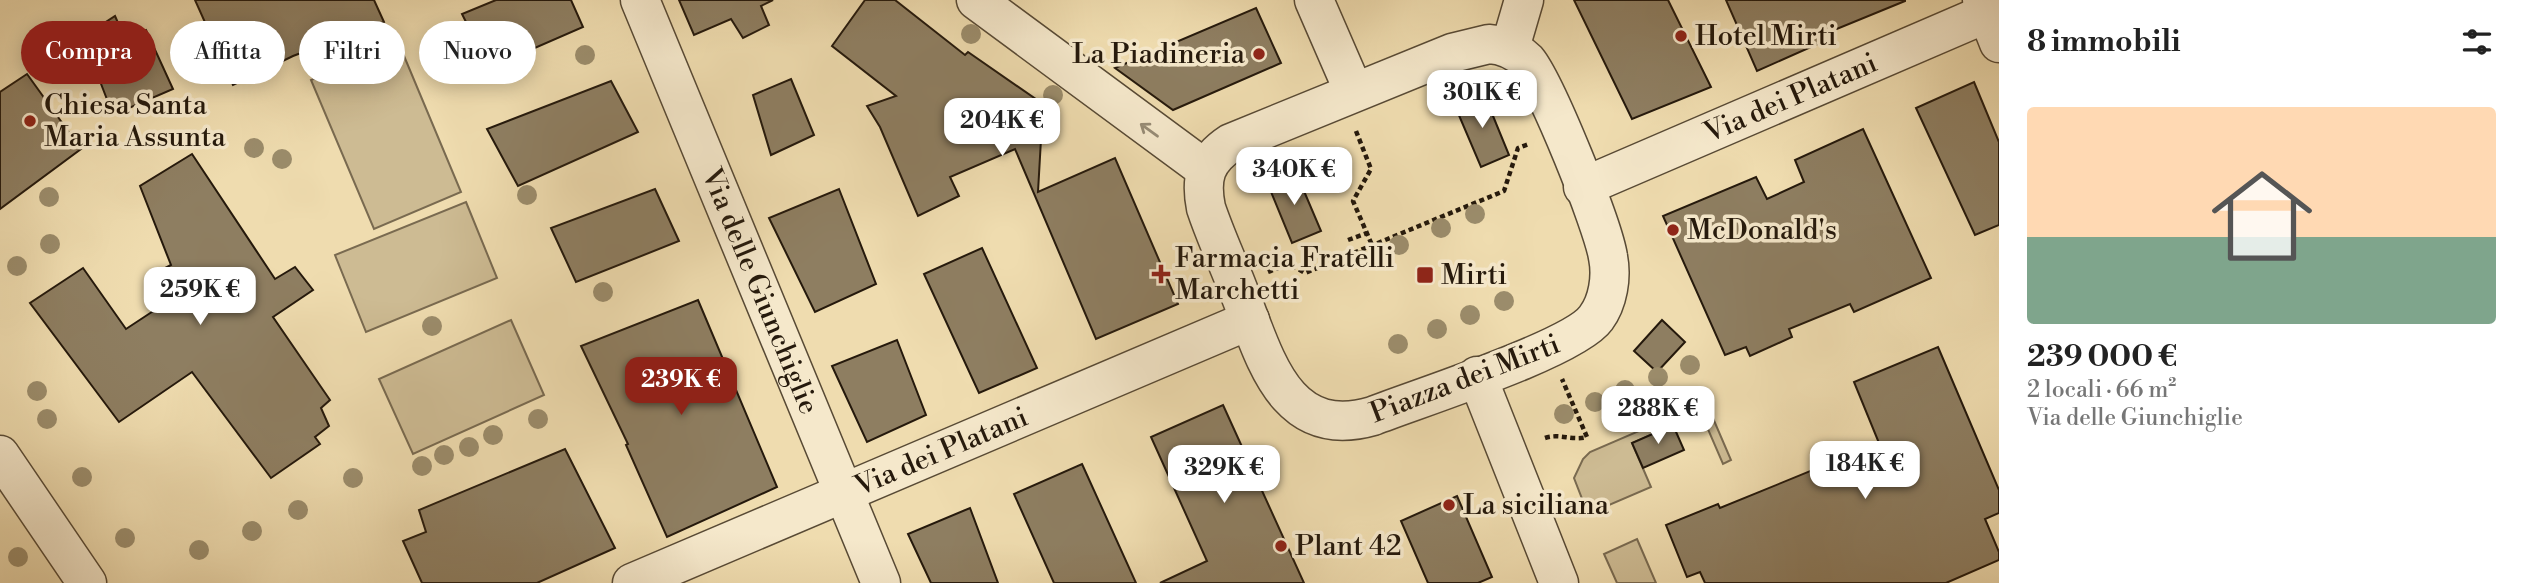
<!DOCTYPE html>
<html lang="it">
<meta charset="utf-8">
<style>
body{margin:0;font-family:"Libre Bodoni",serif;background:#f2f2f2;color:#222;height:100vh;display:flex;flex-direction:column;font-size:26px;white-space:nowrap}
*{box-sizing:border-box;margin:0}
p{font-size:23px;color:#767676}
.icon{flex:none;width:38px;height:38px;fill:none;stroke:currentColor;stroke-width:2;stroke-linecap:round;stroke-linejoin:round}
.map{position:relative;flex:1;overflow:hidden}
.sheet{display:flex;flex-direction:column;background:#fff;width:525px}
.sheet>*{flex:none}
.banner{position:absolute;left:21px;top:21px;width:665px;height:63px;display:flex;gap:14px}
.price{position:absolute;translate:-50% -60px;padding:0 16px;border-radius:14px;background:#fff;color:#222;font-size:23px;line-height:46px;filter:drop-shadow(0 2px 4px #0008)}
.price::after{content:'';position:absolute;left:50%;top:42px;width:21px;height:16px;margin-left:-10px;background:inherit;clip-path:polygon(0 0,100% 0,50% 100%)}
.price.active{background:#8f2418;color:#fff}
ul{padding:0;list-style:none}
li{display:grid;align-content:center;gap:14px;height:371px;padding:0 28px}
li span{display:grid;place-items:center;height:217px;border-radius:7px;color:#555}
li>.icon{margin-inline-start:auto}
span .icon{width:126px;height:126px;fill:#fffc;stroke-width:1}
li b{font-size:30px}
h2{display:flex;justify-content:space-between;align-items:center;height:84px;padding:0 28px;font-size:30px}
.tag{padding:0 24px;border-radius:32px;background:#fff;box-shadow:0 4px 18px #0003;font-size:24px;line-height:63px}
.tag.active{background:#8f2418;color:#fff}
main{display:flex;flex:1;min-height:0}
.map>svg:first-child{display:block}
.green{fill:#cdbb93;stroke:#796a50;stroke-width:2}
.building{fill:#8e7e61;stroke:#25190c;stroke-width:2}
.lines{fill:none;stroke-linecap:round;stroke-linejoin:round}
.minor-casing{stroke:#584a35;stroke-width:41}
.tertiary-casing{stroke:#584a35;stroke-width:41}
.path{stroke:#25190c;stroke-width:4.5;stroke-dasharray:5 3.5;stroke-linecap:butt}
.minor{stroke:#f5e8cb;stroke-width:38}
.tertiary{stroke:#f5e8cb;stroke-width:38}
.tree{fill:#9b8c6b}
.oneway{stroke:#978b75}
.poi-dot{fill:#8f2418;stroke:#f5e8cb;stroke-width:2.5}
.labels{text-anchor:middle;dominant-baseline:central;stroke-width:7;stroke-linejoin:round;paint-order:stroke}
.poi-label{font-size:28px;fill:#25190c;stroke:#f5e8cb;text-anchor:start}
.street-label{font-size:28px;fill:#25190c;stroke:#f5e8cb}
</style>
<main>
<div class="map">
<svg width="1999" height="583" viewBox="0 0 1999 583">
<rect width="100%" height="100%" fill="#efdcaf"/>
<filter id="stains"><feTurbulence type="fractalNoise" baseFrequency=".00286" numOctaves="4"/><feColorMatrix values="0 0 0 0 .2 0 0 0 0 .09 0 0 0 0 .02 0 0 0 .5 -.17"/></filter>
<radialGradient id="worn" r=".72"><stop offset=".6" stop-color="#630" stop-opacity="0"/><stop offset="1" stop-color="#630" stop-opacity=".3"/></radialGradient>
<g class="green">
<path d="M399,44L461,192L374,229L311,80Z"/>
<path d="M466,202L497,278L366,332L335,255Z"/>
<path d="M511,320L544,395L413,454L379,379Z"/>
<path d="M1706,402L1731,460L1723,464L1701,413L1632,443L1651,487L1588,514L1574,478L1583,459L1590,452Z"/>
<path d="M1637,539L1656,583H1617L1604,554Z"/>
</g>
<g class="building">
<path d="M195,0H374L384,22L293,56L233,85Z"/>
<path d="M496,0H571L583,27L489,68L462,14Z"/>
<path d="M679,0H773L761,6L769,25L743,38L731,19L694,35Z"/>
<path d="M865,0H895L965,55L968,52L1043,104L1038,192L1115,158L1178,304L1096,339L1015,149L950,177L959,196L918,216L880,127L867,106L896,96L832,46Z"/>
<path d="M1574,0H1668L1711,87L1632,119Z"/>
<path d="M1726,0H1905V1L1817,37L1820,43L1757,71Z"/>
<path d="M1256,8L1281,63L1173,110L1115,68Z"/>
<path d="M115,16L125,39L146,30L173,89L113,115L83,37Z"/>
<path d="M27,74L81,149L0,209V92Z"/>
<path d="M791,79L814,135L771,155L753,95Z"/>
<path d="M611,81L638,132L518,186L487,129Z"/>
<path d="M1974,82L1999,142V225L1975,235L1916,108Z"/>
<path d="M1484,94L1509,155L1481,167L1455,106Z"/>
<path d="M1863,129L1931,278L1854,312L1850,304L1789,329L1792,337L1750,356L1746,347L1725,355L1663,216L1756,177L1767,199L1804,182L1795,160Z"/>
<path d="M192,154L275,279L295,267L313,290L273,317L330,400L321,408L329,426L315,437L320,444L271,478L192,372L119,422L30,303L83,268L126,329L173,298L155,273L171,265L140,186Z"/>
<path d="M1295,170L1321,231L1292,243L1267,182Z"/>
<path d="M655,189L679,241L576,282L551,228Z"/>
<path d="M839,189L876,284L815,312L769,218Z"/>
<path d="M982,248L1037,368L979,393L924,274Z"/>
<path d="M698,300L777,487L667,537L626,445L628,444L581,346Z"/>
<path d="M1662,320L1685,342L1657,372L1634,351Z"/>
<path d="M897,340L926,415L867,442L832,366Z"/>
<path d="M1938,347L1999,490V513L1985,519L1999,552V560L1946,583H1705L1700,572L1687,577L1666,525L1718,504L1720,508L1879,443L1854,382Z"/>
<path d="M1223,405L1304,583H1160L1207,561L1151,437Z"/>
<path d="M1673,425L1684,450L1643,468L1632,443Z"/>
<path d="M565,449L615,548L537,583H422L403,541L426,532L419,510Z"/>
<path d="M1082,464L1136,583H1054L1014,494Z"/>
<path d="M1457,496L1492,577L1478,583H1428L1401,521Z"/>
<path d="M970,508L998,583H931L908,534Z"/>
</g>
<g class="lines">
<g class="minor-casing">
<g id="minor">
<path id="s1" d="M640,0L881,583"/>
<path d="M976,0L1205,169"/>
<path d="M1982,0L1999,43"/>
<path d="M1510,48L1524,0"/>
<path d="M0,455L87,583"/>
<path id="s2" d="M632,583L1250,320"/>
</g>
</g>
<g class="tertiary-casing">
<g id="tertiary">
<path d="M1314,0L1354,92"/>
<path d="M1489,44C1504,45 1516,50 1527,61C1546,84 1603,225 1608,257C1612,277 1608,302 1596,318C1574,349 1416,399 1373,416C1286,441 1266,361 1241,297C1230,267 1216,238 1206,208C1200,178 1205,160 1231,143L1452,53Z"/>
<path id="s3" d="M1583,187L1999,8"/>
<path d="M1477,376L1559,583"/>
</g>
</g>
<g class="path">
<path d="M1356,131L1371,169L1353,201L1372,245"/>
<path d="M1348,240L1367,233"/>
<path d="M1268,272L1289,264L1305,273L1504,191L1518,148L1529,144"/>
<path d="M1545,438C1560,433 1571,441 1587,437L1562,379"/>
</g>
<use href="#minor" class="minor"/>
<use href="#tertiary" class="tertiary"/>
</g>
<g class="tree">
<circle cx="971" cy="34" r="10"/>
<circle cx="585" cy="55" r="10"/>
<circle cx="1053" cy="95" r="10"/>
<circle cx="254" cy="148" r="10"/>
<circle cx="282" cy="159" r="10"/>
<circle cx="527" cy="195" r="10"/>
<circle cx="49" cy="197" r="10"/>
<circle cx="1475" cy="214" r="10"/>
<circle cx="1441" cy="228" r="10"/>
<circle cx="50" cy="244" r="10"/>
<circle cx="1399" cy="245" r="10"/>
<circle cx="1361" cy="260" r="10"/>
<circle cx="17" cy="266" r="10"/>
<circle cx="603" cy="292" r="10"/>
<circle cx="1504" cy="301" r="10"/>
<circle cx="1470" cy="315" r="10"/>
<circle cx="432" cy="326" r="10"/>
<circle cx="1437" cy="329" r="10"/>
<circle cx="1398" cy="344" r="10"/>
<circle cx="1690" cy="365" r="10"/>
<circle cx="1658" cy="377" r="10"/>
<circle cx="1625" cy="390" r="10"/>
<circle cx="37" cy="391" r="10"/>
<circle cx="1595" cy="402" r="10"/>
<circle cx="1564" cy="414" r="10"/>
<circle cx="47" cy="419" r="10"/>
<circle cx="538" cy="419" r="10"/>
<circle cx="493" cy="435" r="10"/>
<circle cx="469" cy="447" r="10"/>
<circle cx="444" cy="455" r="10"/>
<circle cx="422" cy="466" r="10"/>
<circle cx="82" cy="477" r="10"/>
<circle cx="353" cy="478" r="10"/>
<circle cx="298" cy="510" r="10"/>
<circle cx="252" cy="531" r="10"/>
<circle cx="125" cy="538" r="10"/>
<circle cx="199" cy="550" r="10"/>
<circle cx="18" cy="557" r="10"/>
</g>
<defs><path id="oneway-shaft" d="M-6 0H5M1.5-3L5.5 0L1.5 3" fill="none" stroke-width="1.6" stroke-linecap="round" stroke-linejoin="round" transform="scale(1.75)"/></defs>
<use class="oneway" href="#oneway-shaft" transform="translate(1149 130) rotate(-144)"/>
<g class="poi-dot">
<circle cx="1681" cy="36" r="7"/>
<circle cx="1259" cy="54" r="7"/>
<circle cx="30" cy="121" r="7"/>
<circle cx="1673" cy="230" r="7"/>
<path d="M1157.5 263.5h7v7h7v7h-7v7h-7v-7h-7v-7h7z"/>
<rect x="1416" y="266" width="18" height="18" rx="3.5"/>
<circle cx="1449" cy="505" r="7"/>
<circle cx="1281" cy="546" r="7"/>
</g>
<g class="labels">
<g class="poi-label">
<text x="1695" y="36">Hotel Mirti</text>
<text x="1245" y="54" text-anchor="end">La Piadineria</text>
<text x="44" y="105">Chiesa Santa<tspan x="44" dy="32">Maria Assunta</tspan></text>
<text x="1687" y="230">McDonald's</text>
<text x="1175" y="258">Farmacia Fratelli<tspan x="1175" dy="32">Marchetti</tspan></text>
<text x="1441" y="275">Mirti</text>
<text x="1463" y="505">La siciliana</text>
<text x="1295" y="546">Plant 42</text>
</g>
<g class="street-label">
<text stroke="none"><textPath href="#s3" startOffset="226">Via dei Platani</textPath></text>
<text stroke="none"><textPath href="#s1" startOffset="315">Via delle Giunchiglie</textPath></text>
<text transform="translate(1465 379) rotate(-21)">Piazza dei Mirti</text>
<text stroke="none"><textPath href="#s2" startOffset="336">Via dei Platani</textPath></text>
</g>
</g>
<rect width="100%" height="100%" filter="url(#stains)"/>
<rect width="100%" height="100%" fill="url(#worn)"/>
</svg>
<b class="price" style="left:1482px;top:130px">301K €</b>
<b class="price" style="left:1002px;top:158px">204K €</b>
<b class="price" style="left:1294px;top:207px">340K €</b>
<b class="price" style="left:200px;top:327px">259K €</b>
<b class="price active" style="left:681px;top:417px">239K €</b>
<b class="price" style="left:1658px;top:446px">288K €</b>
<b class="price" style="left:1865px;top:501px">184K €</b>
<b class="price" style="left:1224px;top:505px">329K €</b>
<div class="banner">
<a class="tag active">Compra</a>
<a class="tag">Affitta</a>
<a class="tag">Filtri</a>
<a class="tag">Nuovo</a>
</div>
</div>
<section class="sheet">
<h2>8 immobili<svg class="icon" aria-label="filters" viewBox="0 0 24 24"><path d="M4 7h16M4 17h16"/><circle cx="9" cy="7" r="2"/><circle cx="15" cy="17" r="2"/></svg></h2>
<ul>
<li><span style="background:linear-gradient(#ffd9b3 60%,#7fa58c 0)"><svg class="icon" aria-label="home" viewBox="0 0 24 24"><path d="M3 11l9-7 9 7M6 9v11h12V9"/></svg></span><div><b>239 000 €</b><p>2 locali · 66 m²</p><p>Via delle Giunchiglie</p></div></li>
</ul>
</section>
</main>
